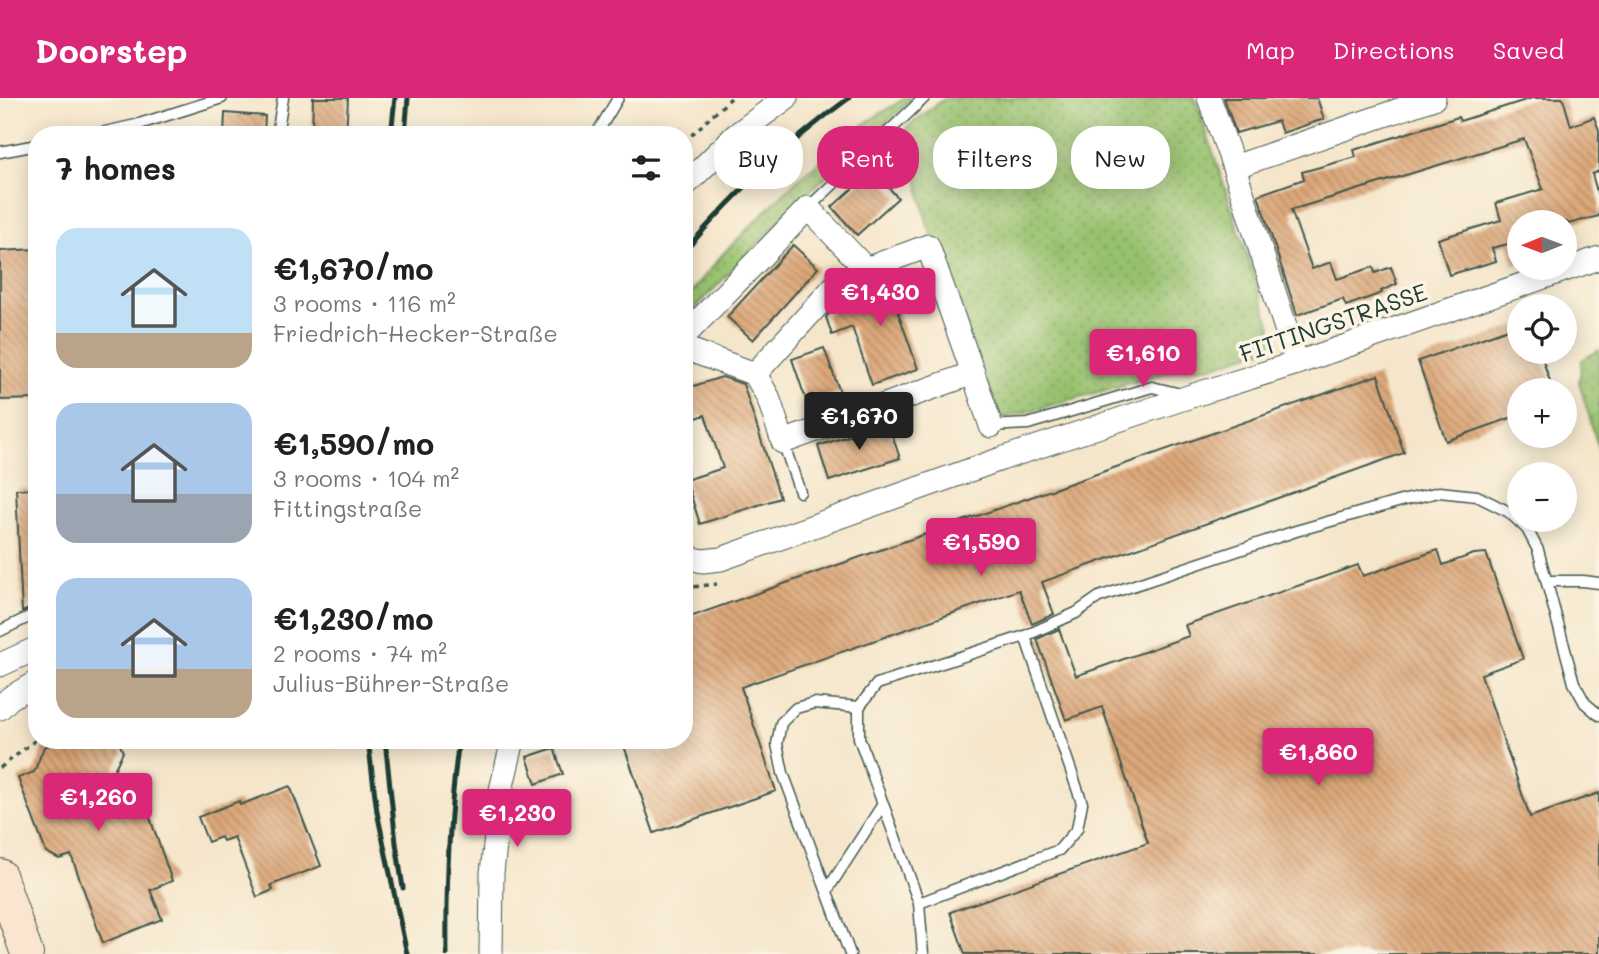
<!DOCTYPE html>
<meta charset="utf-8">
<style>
body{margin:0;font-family:Mali,sans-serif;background:#f2f2f2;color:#202124;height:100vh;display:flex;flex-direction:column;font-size:26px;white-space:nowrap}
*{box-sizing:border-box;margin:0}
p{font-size:23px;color:#757577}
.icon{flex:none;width:38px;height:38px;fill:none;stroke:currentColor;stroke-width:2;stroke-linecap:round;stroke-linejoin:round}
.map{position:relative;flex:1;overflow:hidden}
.drawer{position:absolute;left:28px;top:28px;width:665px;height:623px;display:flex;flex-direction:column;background:#fff;border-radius:28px;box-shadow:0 4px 18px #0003}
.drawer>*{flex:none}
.guide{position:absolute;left:714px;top:28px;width:665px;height:63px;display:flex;gap:14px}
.needle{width:46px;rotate:269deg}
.tools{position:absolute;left:1507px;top:112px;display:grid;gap:14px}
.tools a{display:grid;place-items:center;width:70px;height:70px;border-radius:50%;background:#fff;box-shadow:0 4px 18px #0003;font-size:35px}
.price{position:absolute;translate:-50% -60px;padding:0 16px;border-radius:7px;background:#db2777;color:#fff;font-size:23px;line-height:46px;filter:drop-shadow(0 2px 4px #0008)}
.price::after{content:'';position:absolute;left:50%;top:42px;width:21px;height:16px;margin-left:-10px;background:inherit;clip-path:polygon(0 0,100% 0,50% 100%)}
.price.active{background:#222;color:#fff}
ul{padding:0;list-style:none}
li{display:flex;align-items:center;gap:21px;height:175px;padding:0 28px}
li span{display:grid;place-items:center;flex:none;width:196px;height:140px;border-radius:21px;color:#555}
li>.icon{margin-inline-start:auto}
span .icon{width:84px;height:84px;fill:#fffc;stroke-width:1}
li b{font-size:30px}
h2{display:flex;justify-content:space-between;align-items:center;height:84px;padding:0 28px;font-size:30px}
.chip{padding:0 24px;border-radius:28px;background:#fff;box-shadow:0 4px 18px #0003;font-size:24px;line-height:63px}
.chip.active{background:#db2777;color:#fff}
header{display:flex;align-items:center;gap:42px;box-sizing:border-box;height:98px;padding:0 35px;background:#db2777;color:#fff}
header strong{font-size:33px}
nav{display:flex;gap:38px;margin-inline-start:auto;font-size:24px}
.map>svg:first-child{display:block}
.grass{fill:url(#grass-dots);stroke:#5b7f51;stroke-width:2}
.building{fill:url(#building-back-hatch)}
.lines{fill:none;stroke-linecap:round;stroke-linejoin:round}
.lane-casing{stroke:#3f564b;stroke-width:13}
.street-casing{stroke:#3f564b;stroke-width:25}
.secondary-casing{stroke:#3f564b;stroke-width:34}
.path{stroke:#3f564b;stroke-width:3.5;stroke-dasharray:5 5;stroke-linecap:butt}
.lane{stroke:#fff;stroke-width:10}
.street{stroke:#fff;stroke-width:23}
.secondary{stroke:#fce5d0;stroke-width:32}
.rail{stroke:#1f3d34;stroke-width:5}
.labels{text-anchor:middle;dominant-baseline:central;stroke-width:7;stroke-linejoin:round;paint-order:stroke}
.street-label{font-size:24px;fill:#1f3d34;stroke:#fcf5e5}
</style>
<header>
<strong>Doorstep</strong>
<nav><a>Map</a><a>Directions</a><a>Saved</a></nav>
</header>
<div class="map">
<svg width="1599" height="856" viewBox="0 0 1599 856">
<defs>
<pattern id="grass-dots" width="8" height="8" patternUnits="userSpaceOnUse" patternTransform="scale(1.75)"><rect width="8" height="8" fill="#97c16e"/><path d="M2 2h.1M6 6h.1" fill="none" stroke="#7b9e5b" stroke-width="1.8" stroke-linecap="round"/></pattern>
<pattern id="building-back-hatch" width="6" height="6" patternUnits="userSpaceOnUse" patternTransform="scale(1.75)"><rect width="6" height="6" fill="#dda87a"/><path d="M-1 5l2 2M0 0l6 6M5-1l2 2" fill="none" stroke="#b38a65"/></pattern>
</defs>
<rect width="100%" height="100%" fill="#fcf5e5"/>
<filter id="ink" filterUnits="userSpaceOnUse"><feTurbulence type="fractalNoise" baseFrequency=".0143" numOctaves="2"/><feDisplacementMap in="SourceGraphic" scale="14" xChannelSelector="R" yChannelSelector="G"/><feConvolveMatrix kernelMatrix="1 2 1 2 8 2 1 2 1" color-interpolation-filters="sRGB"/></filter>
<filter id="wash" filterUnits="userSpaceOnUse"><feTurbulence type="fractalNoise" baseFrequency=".00686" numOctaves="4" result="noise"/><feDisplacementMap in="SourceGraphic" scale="28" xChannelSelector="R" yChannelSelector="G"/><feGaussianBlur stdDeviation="1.57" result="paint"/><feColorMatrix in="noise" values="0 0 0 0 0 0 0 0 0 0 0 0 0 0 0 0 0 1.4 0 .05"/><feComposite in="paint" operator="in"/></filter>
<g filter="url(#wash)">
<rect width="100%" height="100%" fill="#f5e6cb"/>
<g class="grass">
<path d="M905,0H913L801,101L684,222V203L723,156L796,83L867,24Z"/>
<path d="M945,0H1195L1277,247L1214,268L1181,271L1001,321L927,125L906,30Z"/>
<path d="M1599,252V352L1579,284L1582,262Z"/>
</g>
<g id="blocks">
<g class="building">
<path d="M313,0H348L346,37H312Z"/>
<path d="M1224,0H1317L1324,21L1282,35L1278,23L1236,35Z"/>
<path d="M1532,0H1563L1571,28L1594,19L1599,32V73L1592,76L1599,101V118L1568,126L1567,124H1519V166L1514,167L1508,146L1492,150L1496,163L1449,177L1438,141L1501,122L1496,105L1543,91L1524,41L1291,112L1312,171L1331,164L1337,181L1373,169L1375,175L1391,169L1397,186L1381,193L1382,195L1346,208L1343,201L1297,217L1258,97L1304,81L1302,74L1356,59L1354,52L1458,19L1460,23Z"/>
<path d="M225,15L265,18L264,37H224Z"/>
<path d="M873,72L898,100L857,137L832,109Z"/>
<path d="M793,147L818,170L753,242L727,219Z"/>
<path d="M37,151V301L0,302V153Z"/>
<path d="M913,178L922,205L898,214L918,271L872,287L852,229L832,237L826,219L840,203Z"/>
<path d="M1519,227V254H1540L1553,292H1519V317L1446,343L1418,263Z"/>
<path d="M824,250L840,294L807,305L792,261Z"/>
<path d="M1378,277L1404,355L1042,484L1054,516L1032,526L1019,492L741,589L776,693L654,735L622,642H684V521Z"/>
<path d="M722,279L743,286L780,400L700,426L686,382L723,370L705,317L684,324V291Z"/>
<path d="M888,325L900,360L829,383L818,348Z"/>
<path d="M16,391H37V507L22,514Z"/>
<path d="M1438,452L1443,467L1474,456L1486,455L1523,561L1481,576L1530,719L1599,695V856H965L950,814L1148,745L1102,609L1066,622L1037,541L1059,531L1076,578L1189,538L1185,527L1358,467L1363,478Z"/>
<path d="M61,642H118L123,654L100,700L130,693L143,700L172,783L150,792L162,821L103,845L71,757L59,761L46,754L18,680L34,674L44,649Z"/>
<path d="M554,650L563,676L536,686L527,659Z"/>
<path d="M290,688L321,768L271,787L273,792L257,799L234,739L223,743L221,739L208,744L198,719L239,703L240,707Z"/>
</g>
</g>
</g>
<g filter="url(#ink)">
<use href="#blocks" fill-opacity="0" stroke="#3f564b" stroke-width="2"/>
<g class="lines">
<g class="lane-casing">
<g id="lane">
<path d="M92,37L136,27L222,0"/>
<path d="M277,37L283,0"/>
<path d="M596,37L618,0"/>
<path d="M0,54L37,47"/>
<path d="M808,110L924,0"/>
<path d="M991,328L1028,326L1152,289L1181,296"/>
<path d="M783,344L800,394"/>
<path d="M1547,483H1583L1599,485"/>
<path d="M0,533L37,515"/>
<path d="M1025,538L1082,705L1077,731L1059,752L919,805L859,640V609L877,586L1025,538L1076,515L1099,499L1296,433L1401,403L1439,394L1477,398L1509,414L1527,431L1538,452L1574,585L1585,605L1599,617"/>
<path d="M828,791L883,706"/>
<path d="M919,805L923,856"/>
<path d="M850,856L783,675L777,646L781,625L796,610L814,605L859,609"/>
</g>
</g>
<g class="street-casing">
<g id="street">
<path d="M1209,0L1234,69L1297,265"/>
<path d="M1234,69L1434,0"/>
<path d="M684,88L736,37L786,0"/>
<path d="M866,171L928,148L973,275"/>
<path d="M684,238L808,110L866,171L834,189L755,276"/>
<path d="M684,250L755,276L768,299L783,344L973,275L991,328"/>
<path d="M684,459L703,463L721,461L1001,361L1191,298L1297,265L1599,160"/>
<path d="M0,567L37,550"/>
<path d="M0,610L10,600L37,584"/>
<path d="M491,856L492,775L501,692L513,642"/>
</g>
</g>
<g class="secondary-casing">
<path id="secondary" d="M0,777L27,856"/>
</g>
<g class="path">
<path d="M684,44L731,0"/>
<path d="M684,490L717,486"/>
<path d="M0,670L37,641"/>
</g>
<use href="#lane" class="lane"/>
<use href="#street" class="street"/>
<use href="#secondary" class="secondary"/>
<g class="rail">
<path d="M391,37L395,0"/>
<path d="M405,37L408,0"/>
<path d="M684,154C733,97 788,44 849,0"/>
<path d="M368,642L377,714L407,856"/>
<path d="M385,642L396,745L403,790"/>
<path d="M447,856C446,784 449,714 459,642"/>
</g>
</g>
</g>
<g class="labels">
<g class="street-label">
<text transform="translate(1333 224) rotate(-19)">FITTINGSTRASSE</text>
</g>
</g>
</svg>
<div class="tools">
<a><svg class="needle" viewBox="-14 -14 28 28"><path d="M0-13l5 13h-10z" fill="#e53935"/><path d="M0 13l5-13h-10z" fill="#757577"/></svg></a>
<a><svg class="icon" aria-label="locate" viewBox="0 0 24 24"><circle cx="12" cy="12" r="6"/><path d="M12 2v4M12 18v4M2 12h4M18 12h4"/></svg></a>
<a>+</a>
<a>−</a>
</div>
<b class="price" style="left:880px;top:230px">€1,430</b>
<b class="price" style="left:1143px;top:291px">€1,610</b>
<b class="price active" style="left:859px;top:354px">€1,670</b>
<b class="price" style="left:981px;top:480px">€1,590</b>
<b class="price" style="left:1318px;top:690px">€1,860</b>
<b class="price" style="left:98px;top:735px">€1,260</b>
<b class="price" style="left:517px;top:751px">€1,230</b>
<div class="guide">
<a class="chip">Buy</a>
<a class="chip active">Rent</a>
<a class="chip">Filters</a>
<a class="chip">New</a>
</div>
<section class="drawer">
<h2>7 homes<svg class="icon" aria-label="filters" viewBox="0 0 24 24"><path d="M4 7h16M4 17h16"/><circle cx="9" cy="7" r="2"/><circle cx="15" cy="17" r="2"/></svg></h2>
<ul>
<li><span style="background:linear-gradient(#bfe0f5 75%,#b9a48a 0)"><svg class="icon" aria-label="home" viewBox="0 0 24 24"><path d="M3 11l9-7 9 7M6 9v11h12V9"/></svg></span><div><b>€1,670/mo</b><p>3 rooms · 116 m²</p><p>Friedrich-Hecker-Straße</p></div></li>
<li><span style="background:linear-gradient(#a9c7e8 65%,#9aa5b1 0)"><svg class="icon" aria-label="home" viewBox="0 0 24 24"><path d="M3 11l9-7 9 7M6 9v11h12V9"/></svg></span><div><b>€1,590/mo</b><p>3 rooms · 104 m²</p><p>Fittingstraße</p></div></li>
<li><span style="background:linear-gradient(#a9c7e8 65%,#b9a48a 0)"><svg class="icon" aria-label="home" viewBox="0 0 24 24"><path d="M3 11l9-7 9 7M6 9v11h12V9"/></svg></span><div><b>€1,230/mo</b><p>2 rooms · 74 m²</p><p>Julius-Bührer-Straße</p></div></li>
</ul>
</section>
</div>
